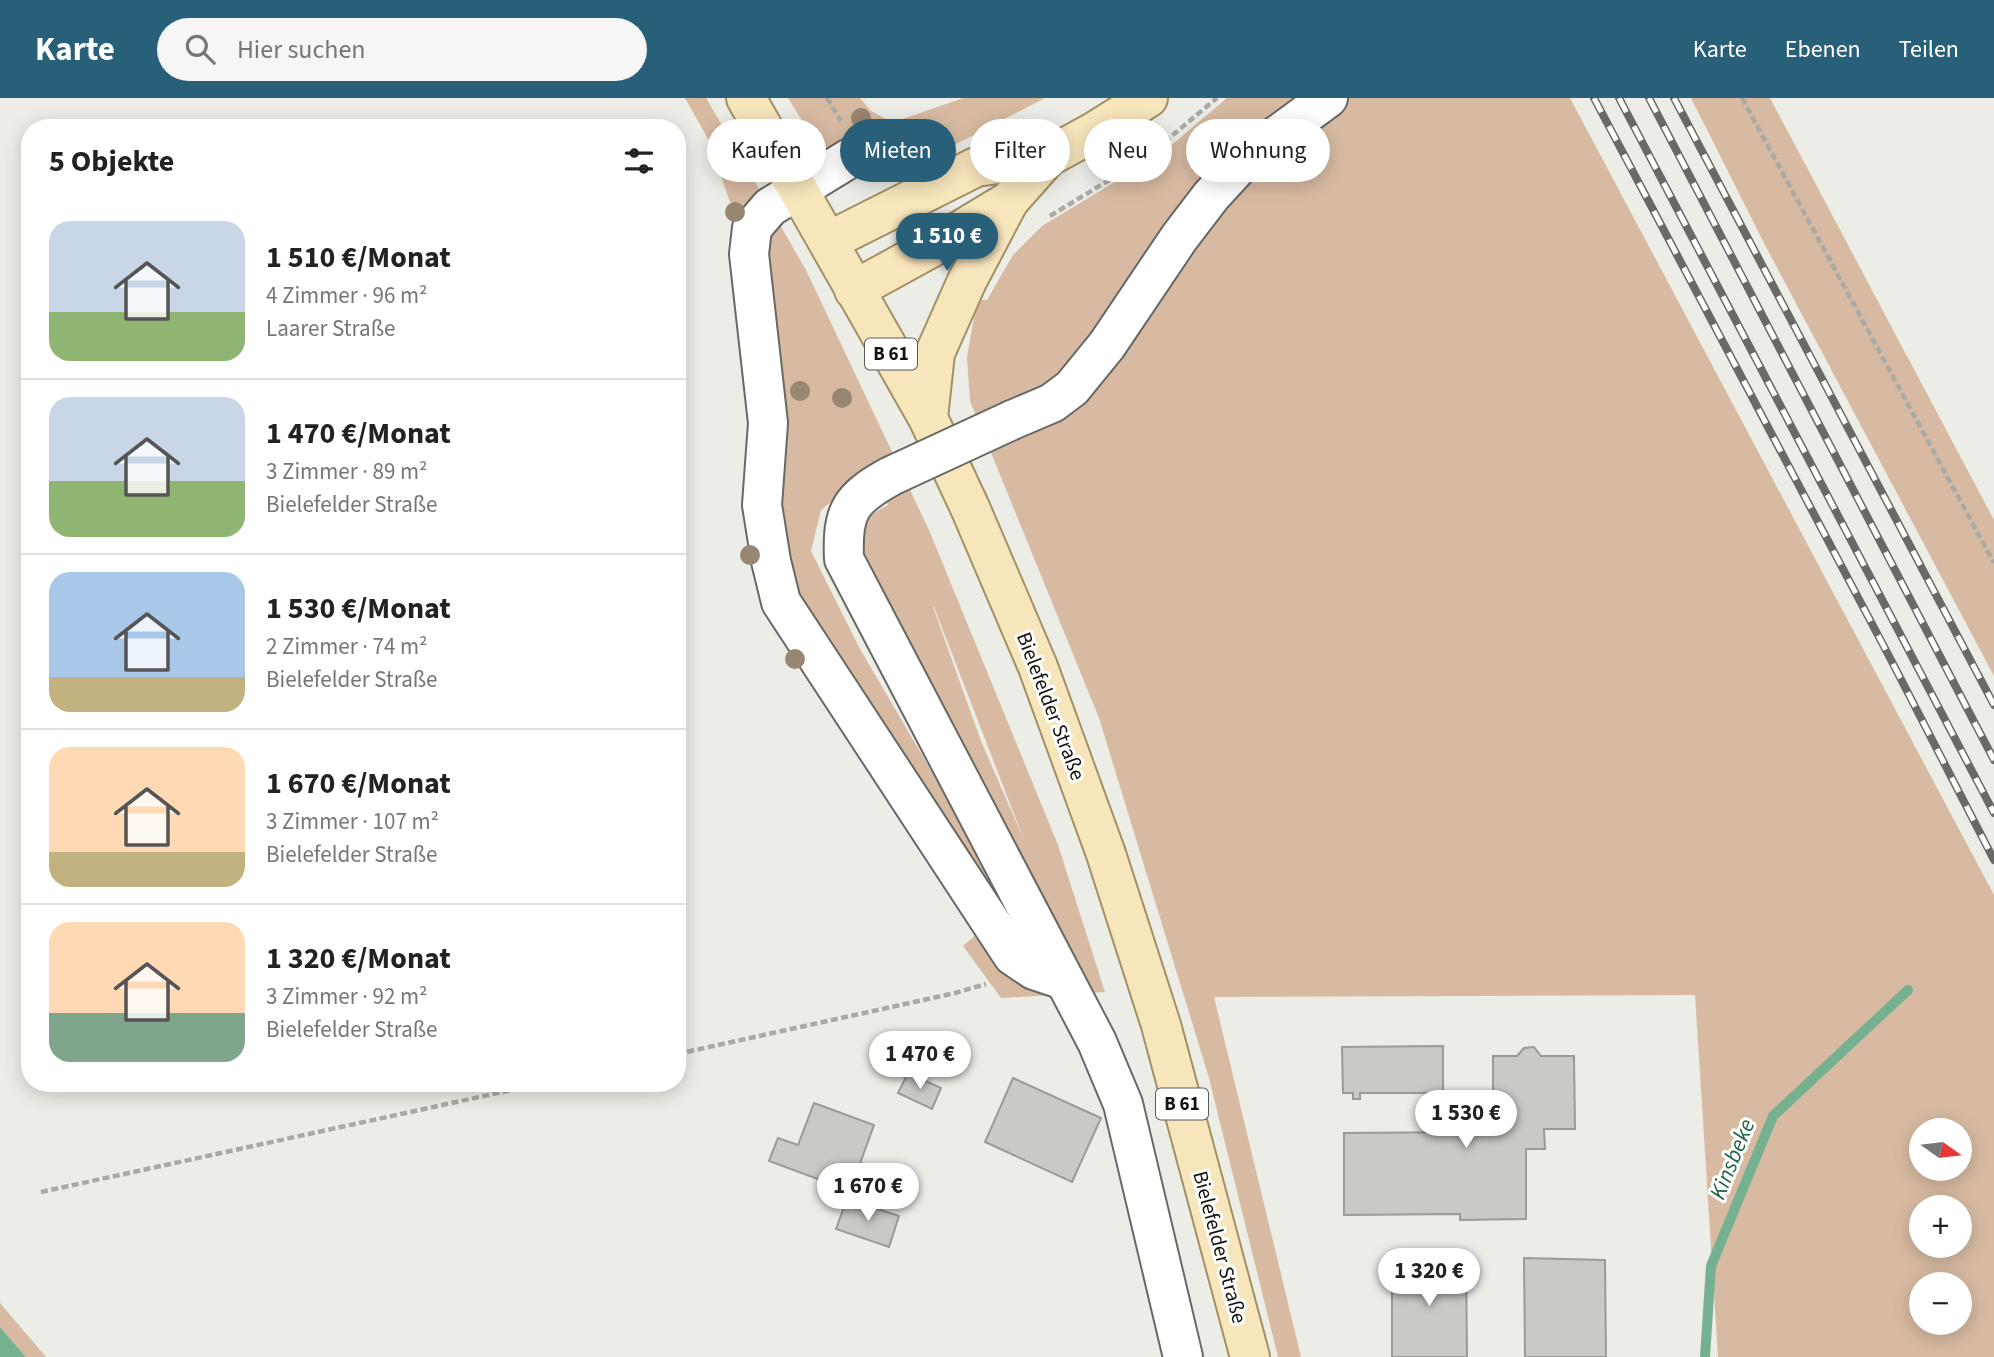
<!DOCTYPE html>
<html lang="de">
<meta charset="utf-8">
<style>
body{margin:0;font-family:"Source Sans 3",sans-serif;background:#f6f6f6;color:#222;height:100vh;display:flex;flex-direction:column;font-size:26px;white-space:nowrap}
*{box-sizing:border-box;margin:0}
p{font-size:23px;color:#767676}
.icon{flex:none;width:38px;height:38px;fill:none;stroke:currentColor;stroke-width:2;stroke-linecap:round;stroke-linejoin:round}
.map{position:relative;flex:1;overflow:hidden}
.sheet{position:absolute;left:21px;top:21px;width:665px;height:973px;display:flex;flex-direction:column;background:#fff;border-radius:28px;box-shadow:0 4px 18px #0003}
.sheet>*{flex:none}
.banner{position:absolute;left:707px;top:21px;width:665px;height:63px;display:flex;gap:14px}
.needle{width:46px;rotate:104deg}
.fabs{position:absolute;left:1909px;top:1020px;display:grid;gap:14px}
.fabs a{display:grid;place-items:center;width:63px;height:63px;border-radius:50%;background:#fff;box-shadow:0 4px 18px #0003;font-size:35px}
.price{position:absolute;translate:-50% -60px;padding:0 16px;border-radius:24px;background:#fff;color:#222;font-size:23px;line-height:46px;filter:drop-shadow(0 2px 4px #0008)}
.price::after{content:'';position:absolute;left:50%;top:42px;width:21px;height:16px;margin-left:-10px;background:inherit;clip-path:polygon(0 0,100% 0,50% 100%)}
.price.selected{background:#285f79;color:#fff}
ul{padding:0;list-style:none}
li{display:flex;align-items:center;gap:21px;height:175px;padding:0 28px}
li+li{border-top:2px solid #e0e0e0}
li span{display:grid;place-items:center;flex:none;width:196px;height:140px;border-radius:21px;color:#555}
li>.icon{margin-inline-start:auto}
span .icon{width:84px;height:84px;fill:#fffc;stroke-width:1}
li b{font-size:30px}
h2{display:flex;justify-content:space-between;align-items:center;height:84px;padding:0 28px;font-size:30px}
.pill{padding:0 24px;border-radius:32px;background:#fff;box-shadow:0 4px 18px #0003;font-size:24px;line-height:63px}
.pill.selected{background:#285f79;color:#fff}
header{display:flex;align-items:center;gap:42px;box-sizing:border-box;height:98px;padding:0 35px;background:#285f79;color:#fff}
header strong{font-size:33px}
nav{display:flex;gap:38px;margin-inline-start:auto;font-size:24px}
.search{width:490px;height:63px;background:#f6f6f6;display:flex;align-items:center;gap:18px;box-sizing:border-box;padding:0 24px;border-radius:38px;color:#767676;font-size:26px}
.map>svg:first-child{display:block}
.green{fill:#d7baa1;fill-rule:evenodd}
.water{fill:#75b190}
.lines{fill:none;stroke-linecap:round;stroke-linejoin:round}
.stream{stroke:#75b190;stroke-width:10}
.building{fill:#c7cac5;stroke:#989b96;stroke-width:2}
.minor-casing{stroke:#686964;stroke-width:42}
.major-casing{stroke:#a39063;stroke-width:42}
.path{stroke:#a9aaa5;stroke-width:4.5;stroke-dasharray:7 3.5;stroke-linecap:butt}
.minor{stroke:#fff;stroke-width:38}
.major{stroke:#f7e5bc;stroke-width:38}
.rail-casing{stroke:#696a66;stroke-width:8}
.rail{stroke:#fffffe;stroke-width:5;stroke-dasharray:16;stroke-linecap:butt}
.minor-bridge-casing{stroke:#686964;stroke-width:42;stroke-linecap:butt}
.minor-bridge{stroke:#fff;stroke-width:38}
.tree{fill:#978671}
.labels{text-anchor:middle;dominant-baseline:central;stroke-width:6;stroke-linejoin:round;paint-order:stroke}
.shield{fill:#fffffe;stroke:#595a58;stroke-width:2}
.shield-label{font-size:19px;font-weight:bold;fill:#121311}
.street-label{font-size:21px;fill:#121311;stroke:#fffffe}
.water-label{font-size:23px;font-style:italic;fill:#1f6445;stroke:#fffffe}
</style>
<header>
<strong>Karte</strong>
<div class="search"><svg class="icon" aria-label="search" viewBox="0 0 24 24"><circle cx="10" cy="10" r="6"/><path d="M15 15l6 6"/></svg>Hier suchen</div>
<nav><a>Karte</a><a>Ebenen</a><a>Teilen</a></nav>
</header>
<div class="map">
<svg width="1994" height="1259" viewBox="0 0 1994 1259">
<rect width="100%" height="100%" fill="#ecede7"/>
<g class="green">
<path d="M685,0H706L806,172L929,432L1058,747L1105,894L1001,900L963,848L993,822L784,501L763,171L728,99L711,46ZM872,371L888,407C845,428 859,452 869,490L1011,809L860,551L811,453L821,412ZM933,509H934L1024,742L981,643Z"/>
<path d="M788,0H860L871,13L886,21L900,22L963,0H1045L914,68L880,73L857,68L816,45Z"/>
<path d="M1227,0H1570L1994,797V1259H1718L1695,897L1214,899L1301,1259H1278L1209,980L1099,620L970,303L967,259L977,202H987L1013,157L1042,128L1161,56ZM1922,1032H1960V1071H1922ZM1922,1110H1960V1148H1922ZM1922,1186H1960V1225H1922Z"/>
<path d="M1691,0H1770L1994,422V578L1765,147Z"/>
<path d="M0,1205L46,1259H26L0,1229Z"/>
</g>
<path class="water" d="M0,1229L26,1259H0Z"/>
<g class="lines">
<path class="stream" d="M1705,1259L1711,1168L1773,1018L1908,892"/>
</g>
<g class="building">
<path d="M1443,948V995H1360V1001H1353V995H1343L1342,949Z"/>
<path d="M1534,949L1541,958H1574L1575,1031H1544L1545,1051H1526V1121L1460,1122V1116L1344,1117V1035L1465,1034V1028H1493V958H1517L1524,950Z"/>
<path d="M908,975L941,990L932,1011L898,995Z"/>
<path d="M1013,980L1101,1020L1072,1084L985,1044Z"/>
<path d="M814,1005L874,1027L850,1093L769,1063L778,1040L798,1047Z"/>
<path d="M847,1101L899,1118L889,1149L836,1131Z"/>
<path d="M1524,1160L1605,1162L1606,1259H1525Z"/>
<path d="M1392,1161H1466L1467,1259H1392Z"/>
</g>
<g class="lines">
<g class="minor-casing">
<g id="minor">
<path d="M850,60L770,109L752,130L749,156L768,325L762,407L771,463L781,504L1013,858L1034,872L1064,882"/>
<path d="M1012,322L1052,305L1072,290L1107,247L1179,140L1211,98L1245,61L1328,0"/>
<path d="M891,378C849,401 842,414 844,461L1097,944L1123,1006L1183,1259"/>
</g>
</g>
<g class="major-casing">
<g id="major">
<path d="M746,0L928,320L971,412L1038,569L1106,756L1161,927L1250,1259"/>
<path d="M829,143L976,69L1048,59L1092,35L1148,0"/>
<path d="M854,192L936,147L1009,103L1048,59"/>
<path d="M928,320L935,255L967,183L1009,103"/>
</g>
</g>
<g class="path">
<path d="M827,0L841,23"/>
<path d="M1742,0L1994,465"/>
<path d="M1050,118L1144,61L1217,0"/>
<path d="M677,956L955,895L986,886"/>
<path d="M41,1094L544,985"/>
</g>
<use href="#minor" class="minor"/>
<use href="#major" class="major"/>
<g class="rail-casing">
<g id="rail">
<path d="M1594,0L1889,558L1994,762"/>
<path d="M1619,0L1994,715"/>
<path d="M1649,0L1994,662"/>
<path d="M1674,0L1994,607"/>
</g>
</g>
<use href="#rail" class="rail"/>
<g class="minor-bridge-casing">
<path id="minor-bridge" d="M891,378L1012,322"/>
</g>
<use href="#minor-bridge" class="minor-bridge"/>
</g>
<g class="tree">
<circle cx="861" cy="20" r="10"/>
<circle cx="726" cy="57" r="10"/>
<circle cx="735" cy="114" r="10"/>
<circle cx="800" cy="293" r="10"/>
<circle cx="842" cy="300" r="10"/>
<circle cx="750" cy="457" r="10"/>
<circle cx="795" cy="561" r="10"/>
</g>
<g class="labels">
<g class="shield">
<rect x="865" y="240.5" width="52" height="31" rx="5"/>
<rect x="1156" y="990.5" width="52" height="31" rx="5"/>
</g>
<g class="shield-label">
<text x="891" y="256">B 61</text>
<text x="1182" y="1006">B 61</text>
</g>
<g class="street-label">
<text transform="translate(1051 608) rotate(69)">Bielefelder Straße</text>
<text transform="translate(1220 1149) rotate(75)">Bielefelder Straße</text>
</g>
<g class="water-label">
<text transform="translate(1732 1061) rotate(-68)">Kinsbeke</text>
</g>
</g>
</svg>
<div class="fabs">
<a><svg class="needle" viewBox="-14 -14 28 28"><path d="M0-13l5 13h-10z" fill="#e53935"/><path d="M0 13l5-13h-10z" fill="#767676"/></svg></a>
<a>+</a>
<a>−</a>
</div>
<b class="price selected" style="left:947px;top:175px">1 510 €</b>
<b class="price" style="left:920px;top:993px">1 470 €</b>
<b class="price" style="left:1466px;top:1052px">1 530 €</b>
<b class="price" style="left:868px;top:1125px">1 670 €</b>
<b class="price" style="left:1429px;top:1210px">1 320 €</b>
<div class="banner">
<a class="pill">Kaufen</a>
<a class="pill selected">Mieten</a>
<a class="pill">Filter</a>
<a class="pill">Neu</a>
<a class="pill">Wohnung</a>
</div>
<section class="sheet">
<h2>5 Objekte<svg class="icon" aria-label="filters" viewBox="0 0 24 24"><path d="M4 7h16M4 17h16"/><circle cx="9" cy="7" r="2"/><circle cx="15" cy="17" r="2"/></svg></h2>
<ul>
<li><span style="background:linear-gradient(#c9d6e8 65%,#8fb573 0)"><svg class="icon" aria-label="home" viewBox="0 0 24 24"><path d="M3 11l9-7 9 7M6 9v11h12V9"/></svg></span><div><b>1 510 €/Monat</b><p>4 Zimmer · 96 m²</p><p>Laarer Straße</p></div></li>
<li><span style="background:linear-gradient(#c9d6e8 60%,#8fb573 0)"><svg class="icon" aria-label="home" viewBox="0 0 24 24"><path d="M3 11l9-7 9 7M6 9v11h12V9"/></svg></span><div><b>1 470 €/Monat</b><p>3 Zimmer · 89 m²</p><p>Bielefelder Straße</p></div></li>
<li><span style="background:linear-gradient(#a9c7e8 75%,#c2b280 0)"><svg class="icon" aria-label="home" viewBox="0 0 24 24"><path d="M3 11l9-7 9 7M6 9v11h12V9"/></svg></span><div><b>1 530 €/Monat</b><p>2 Zimmer · 74 m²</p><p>Bielefelder Straße</p></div></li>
<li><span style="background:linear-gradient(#ffd9b3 75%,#c2b280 0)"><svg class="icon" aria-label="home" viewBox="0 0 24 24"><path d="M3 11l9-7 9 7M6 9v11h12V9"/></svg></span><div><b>1 670 €/Monat</b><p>3 Zimmer · 107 m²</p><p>Bielefelder Straße</p></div></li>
<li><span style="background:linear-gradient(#ffd9b3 65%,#7fa58c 0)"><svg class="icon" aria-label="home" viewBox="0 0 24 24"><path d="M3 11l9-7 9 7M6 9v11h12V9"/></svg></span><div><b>1 320 €/Monat</b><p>3 Zimmer · 92 m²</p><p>Bielefelder Straße</p></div></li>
</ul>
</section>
</div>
